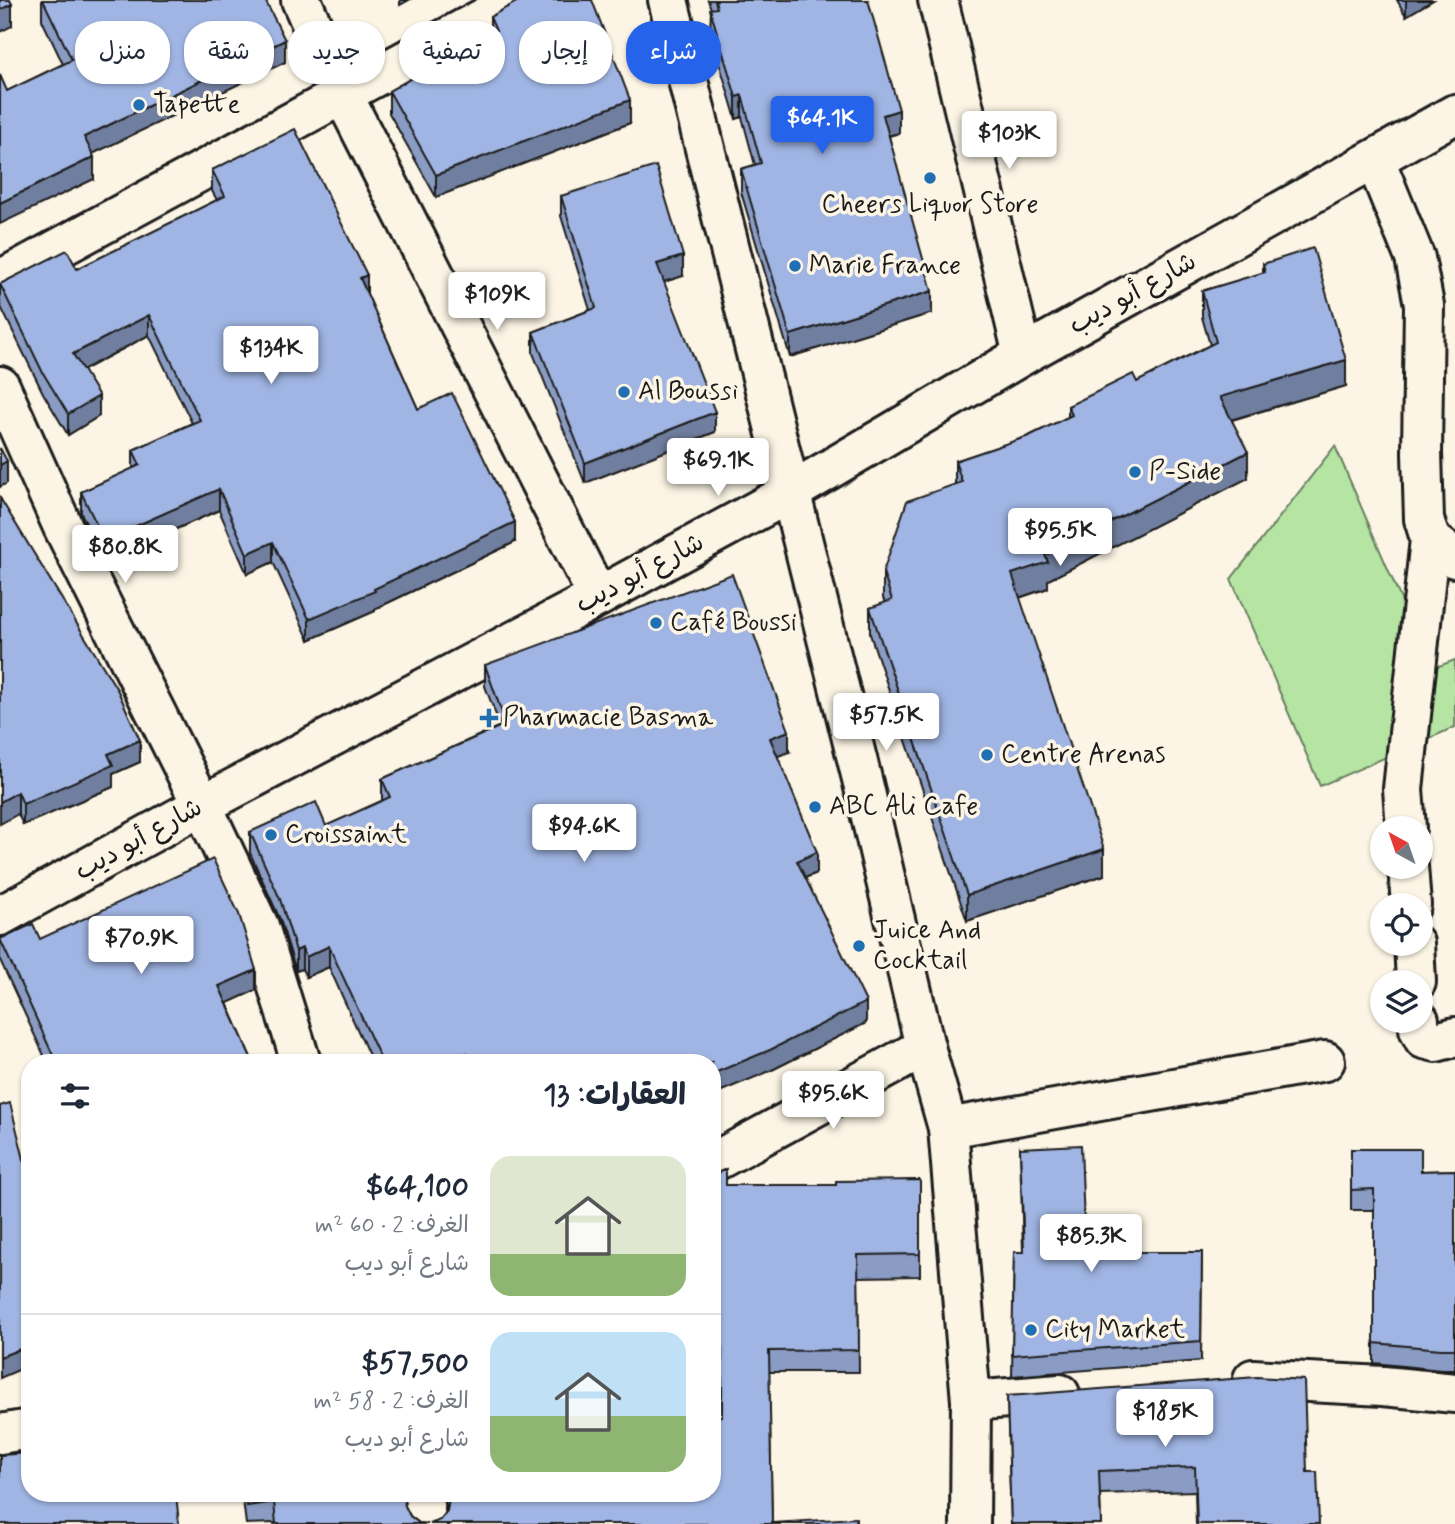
<!DOCTYPE html>
<html lang="ar">
<meta charset="utf-8">
<style>
body{margin:0;font-family:Mynerve,"Playpen Sans Arabic",sans-serif;background:#f2f2f3;color:#1f2937;direction:rtl;height:100vh;display:flex;flex-direction:column;font-size:26px;white-space:nowrap}
*{box-sizing:border-box;margin:0}
p{font-size:23px;color:#747a83}
.icon{flex:none;width:38px;height:38px;fill:none;stroke:currentColor;stroke-width:2;stroke-linecap:round;stroke-linejoin:round}
.map{position:relative;flex:1;overflow:hidden;direction:ltr}
.sheet{position:absolute;left:21px;top:1054px;width:700px;height:448px;display:flex;flex-direction:column;background:#fff;border-radius:28px;box-shadow:0 2px 5px #0004;direction:rtl}
.sheet>*{flex:none}
.guide{position:absolute;left:21px;top:21px;width:700px;height:63px;direction:rtl;display:flex;gap:14px}
.needle{width:46px;rotate:320deg}
.tools{position:absolute;left:1370px;top:816px;display:grid;gap:14px}
.tools a{display:grid;place-items:center;width:63px;height:63px;border-radius:50%;background:#fff;box-shadow:0 2px 5px #0004;font-size:35px}
.price{position:absolute;translate:-50% -60px;padding:0 16px;border-radius:7px;background:#fff;color:#222;font-size:23px;line-height:46px;filter:drop-shadow(0 2px 4px #0008)}
.price::after{content:'';position:absolute;left:50%;top:42px;width:21px;height:16px;margin-left:-10px;background:inherit;clip-path:polygon(0 0,100% 0,50% 100%)}
.price.selected{background:#2563eb;color:#fff}
ul{padding:0;list-style:none}
li{display:flex;align-items:center;gap:21px;height:175px;padding:0 35px}
li+li{border-top:2px solid #e0e1e3}
li span{display:grid;place-items:center;flex:none;width:196px;height:140px;border-radius:21px;color:#555}
li>.icon{margin-inline-start:auto}
span .icon{width:84px;height:84px;fill:#fffc;stroke-width:1}
li b{font-size:30px}
h2{display:flex;justify-content:space-between;align-items:center;height:84px;padding:0 35px;font-size:30px}
.chip{padding:0 24px;border-radius:28px;background:#fff;box-shadow:0 2px 5px #0004;font-size:24px;line-height:63px}
.chip.selected{background:#2563eb;color:#fff}
.map>svg:first-child{display:block}
.green{fill:#b5e4a3;stroke:#688060;stroke-width:2}
.lines{fill:none;stroke-linecap:round;stroke-linejoin:round}
.minor-casing{stroke:#1c1c1c;stroke-width:44}
.major-casing{stroke:#1c1c1c;stroke-width:44}
.minor{stroke:#fcf5e5;stroke-width:38}
.major{stroke:#fcf5e5;stroke-width:38}
.wall{fill:#8a9cc3;stroke:#1c1c1c;stroke-width:2}
.shaded-wall{fill:#707f9f;stroke:#1c1c1c;stroke-width:2}
.building{fill:#a0b5e3;stroke:#1c1c1c;stroke-width:2}
.poi-dot{fill:#1f6fb2;stroke:#fcf5e5;stroke-width:2.5}
.labels{text-anchor:middle;dominant-baseline:central;stroke-width:7;stroke-linejoin:round;paint-order:stroke}
.poi-label{font-size:26px;fill:#1c1c1c;stroke:#fcf5e5;text-anchor:start}
.street-label{font-size:26px;fill:#1c1c1c;stroke:#fcf5e5}
</style>
<div class="map">
<svg width="1455" height="1524" viewBox="0 0 1455 1524">
<rect width="100%" height="100%" fill="#fcf5e5"/>
<filter id="ink" filterUnits="userSpaceOnUse"><feTurbulence type="fractalNoise" baseFrequency=".0143" numOctaves="2"/><feDisplacementMap in="SourceGraphic" scale="14" xChannelSelector="R" yChannelSelector="G"/><feConvolveMatrix kernelMatrix="1 2 1 2 8 2 1 2 1" color-interpolation-filters="sRGB"/></filter>
<g filter="url(#ink)">
<path class="green" d="M1335,446L1431,669L1455,660V727L1320,786L1231,579Z"/>
<g class="lines">
<g class="minor-casing">
<g id="minor">
<path d="M301,0L342,93L598,597"/>
<path d="M668,0L863,783L925,1047L948,1128L971,1401L970,1524"/>
<path d="M938,0L1023,355"/>
<path d="M1375,160L1415,258L1424,305L1422,453L1424,519L1430,539L1455,558"/>
<path d="M0,280L517,0"/>
<path d="M0,386L63,527L202,805L259,926L301,1062"/>
<path d="M1406,828L1403,789L1430,539"/>
<path d="M1408,866L1411,905"/>
<path d="M1414,943L1416,982"/>
<path d="M1419,1020V1029L1424,1039L1436,1042L1455,1037"/>
<path d="M948,1128L1325,1061"/>
<path d="M712,1163L925,1047"/>
<path d="M1253,1379L1383,1386L1455,1393"/>
<path d="M971,1401L1060,1394"/>
<path d="M0,1434L30,1429"/>
<path d="M422,1493L427,1524"/>
</g>
</g>
<g class="major-casing">
<path id="major" d="M0,916L202,805L598,597L791,492L1023,355L1455,114"/>
</g>
<use href="#minor" class="minor"/>
<use href="#major" class="major"/>
</g>
<g class="wall">
<path d="M42,0H265L285,62L92,154L94,179L7,91L63,64L42,20Z"/>
<path d="M708,0H868L899,133L889,136L932,313L790,357L741,192V169L755,165L742,117L736,119L710,32L711,9Z"/>
<path d="M1397,0H1433L1406,16Z"/>
<path d="M490,17L630,123L436,197L389,113V91L490,34Z"/>
<path d="M212,170L367,294L418,409L515,542L375,609V611L309,640L273,562L247,574L219,510L104,561L81,513V492L133,469V450L192,423L149,335L83,370L99,416L68,435L43,393L0,305V284L77,269L217,200L212,191Z"/>
<path d="M561,196L683,276L664,282L715,432L585,483L533,353V332L590,310L561,216Z"/>
<path d="M1263,264L1346,386L1232,420L1248,478L1048,580V588L1019,598L1104,875L967,921L870,634V608L885,603L883,598V572L955,484V461L1029,436L1068,417V406L1137,382L1210,345L1202,317V291L1263,273Z"/>
<path d="M0,498L140,762L113,774V787L23,825L18,814Z"/>
<path d="M485,665L789,752L777,756L817,873L805,878L866,1023L770,1071L712,1062H372L329,967L306,977L302,969L296,971L280,919L250,853V832L326,826L382,801V779L500,726L485,686Z"/>
<path d="M0,939H40L256,990L227,1003L253,1062H47L0,960Z"/>
<path d="M1020,1148L1085,1252H1202L1201,1361L1012,1376L1014,1252H1023Z"/>
<path d="M1351,1149L1421,1171L1455,1170V1370H1441L1374,1363V1210H1351Z"/>
<path d="M712,1175L726,1185H836L920,1180V1276L858,1277L859,1372H769L772,1523L440,1520L447,1511L444,1493H712L722,1416V1358L712,1359Z"/>
<path d="M1007,1396L1307,1472L1319,1524H1196L1195,1491L1100,1494L1101,1524H1011Z"/>
<path d="M242,1493H403L405,1506L410,1516L419,1523L428,1524H274V1523L246,1524Z"/>
</g>
<g class="shaded-wall">
<path d="M400,0H409L400,5Z"/>
<path d="M1406,0H1433L1406,16Z"/>
<path d="M12,4V26L0,32V10Z"/>
<path d="M285,40V62L84,158V137Z"/>
<path d="M742,95V117L736,119V97Z"/>
<path d="M630,100V123L436,197V175Z"/>
<path d="M899,110V133L883,137V115Z"/>
<path d="M94,157V179L0,224V203Z"/>
<path d="M683,256V276L657,284V264Z"/>
<path d="M367,275V296L360,278Z"/>
<path d="M932,291V313L790,357V335Z"/>
<path d="M149,315V335L73,375V354Z"/>
<path d="M1346,360V386L1220,423V397Z"/>
<path d="M99,396V416L68,435V414Z"/>
<path d="M715,412V432L585,483V463Z"/>
<path d="M1248,452V478L1048,580V588L1012,600V574L1045,555Z"/>
<path d="M7,461V483L0,487V465Z"/>
<path d="M219,489V510L104,561V540Z"/>
<path d="M515,522V542L375,609V611L309,640V619Z"/>
<path d="M273,542V562L247,574V554Z"/>
<path d="M789,731V752L770,759V738Z"/>
<path d="M140,740V762L113,774V787L23,825V804L108,754Z"/>
<path d="M18,792V814L0,824V802Z"/>
<path d="M1104,849V875L967,921V895Z"/>
<path d="M817,852V873L797,881V861Z"/>
<path d="M329,946V967L306,977V957Z"/>
<path d="M302,948V969L296,971V951Z"/>
<path d="M256,970V990L219,1007V986Z"/>
<path d="M866,1002V1023L770,1071L712,1095V1074Z"/>
<path d="M467,1053V1062H445Z"/>
<path d="M30,1345V1365L0,1378V1357Z"/>
</g>
<g class="building">
<path d="M0,0H10L12,4L0,10Z"/>
<path d="M43,0H265L285,40L84,137L94,157L0,203V75L7,91L72,60Z"/>
<path d="M520,0H592L630,100L436,175L389,91L496,31L490,17Z"/>
<path d="M715,0H868L899,110L883,115L932,291L790,335L741,169L761,163L742,95L736,97L710,9L717,8Z"/>
<path d="M295,129L367,275L360,278L418,409L452,393L515,522L374,589L375,591L309,619L273,542L247,554L219,489L104,540L81,492L140,465L133,450L200,420L149,315L73,354L99,396L68,414L43,373L0,284L67,250L77,269L225,196L212,170Z"/>
<path d="M656,166L683,256L657,264L715,412L585,463L533,332L596,308L561,196Z"/>
<path d="M1313,248L1346,360L1220,397L1248,452L1045,555L1048,562L1012,574L1104,849L967,895L870,608L892,600L883,572L907,501L962,482L955,461L1029,436L1072,415L1068,406L1133,374L1137,382L1216,342L1202,291L1265,272L1263,264Z"/>
<path d="M0,448L7,461L0,465Z"/>
<path d="M0,498L118,691L140,740L108,754L113,765L23,804L18,792L0,802Z"/>
<path d="M732,574L789,731L770,738L817,852L797,861L866,1002L770,1050L712,1074V1062H470L467,1053L445,1062H382L329,946L306,957L302,948L296,951L280,899L250,832L316,802L326,826L390,797L382,779L506,724L485,665Z"/>
<path d="M213,859L239,914L256,970L219,986L253,1062H56L0,939L33,924L40,939Z"/>
<path d="M10,1103L30,1183V1345L0,1357V1106Z"/>
<path d="M1081,1145L1085,1252H1202L1201,1341L1012,1355L1014,1252H1024L1020,1148Z"/>
<path d="M1351,1149H1421V1171L1455,1170V1349H1441L1374,1343V1189L1351,1190Z"/>
<path d="M726,1169V1185H836V1181L920,1180V1254L858,1255L859,1350L769,1351L772,1523L856,1518V1524H430L440,1520L447,1511L449,1499L448,1493H712V1416H722V1337H712V1175Z"/>
<path d="M1257,1377L1304,1380L1307,1472H1317L1319,1524H1197L1195,1467L1099,1471L1101,1524H1011L1007,1396Z"/>
<path d="M30,1453V1493H176L179,1524H0V1455Z"/>
<path d="M245,1493H403L405,1506L410,1516L419,1523L428,1524H276L274,1502L247,1506Z"/>
</g>
</g>
<g class="poi-dot">
<circle cx="139" cy="105" r="7"/>
<circle cx="930" cy="178" r="7"/>
<circle cx="795" cy="266" r="7"/>
<circle cx="624" cy="392" r="7"/>
<circle cx="1135" cy="472" r="7"/>
<circle cx="656" cy="623" r="7"/>
<path d="M485.5 707.5h7v7h7v7h-7v7h-7v-7h-7v-7h7z"/>
<circle cx="987" cy="755" r="7"/>
<circle cx="815" cy="807" r="7"/>
<circle cx="271" cy="835" r="7"/>
<circle cx="859" cy="946" r="7"/>
<circle cx="1031" cy="1330" r="7"/>
</g>
<g class="labels">
<g class="poi-label">
<text x="153" y="105">Tapette</text>
<text x="930" y="205" text-anchor="middle">Cheers Liquor Store</text>
<text x="809" y="266">Marie France</text>
<text x="638" y="392">Al Boussi</text>
<text x="1149" y="472">P-Side</text>
<text x="670" y="623">Café Boussi</text>
<text x="503" y="718">Pharmacie Basma</text>
<text x="1001" y="755">Centre Arenas</text>
<text x="829" y="807">ABC Ali Cafe</text>
<text x="285" y="835">Croissaint</text>
<text x="873" y="931">Juice And<tspan x="873" dy="30">Cocktail</tspan></text>
<text x="1045" y="1330">City Market</text>
</g>
<g class="street-label">
<text transform="translate(1133 294) rotate(-29)">شارع أبو ديب</text>
<text transform="translate(640 574) rotate(-28)">شارع أبو ديب</text>
<text transform="translate(139 840) rotate(-29)">شارع أبو ديب</text>
</g>
</g>
</svg>
<div class="tools">
<a><svg class="needle" viewBox="-14 -14 28 28"><path d="M0-13l5 13h-10z" fill="#e53935"/><path d="M0 13l5-13h-10z" fill="#747a83"/></svg></a>
<a><svg class="icon" aria-label="locate" viewBox="0 0 24 24"><circle cx="12" cy="12" r="6"/><path d="M12 2v4M12 18v4M2 12h4M18 12h4"/></svg></a>
<a><svg class="icon" aria-label="layers" viewBox="0 0 24 24"><path d="M12 4l9 5-9 5-9-5zM3 14l9 5 9-5"/></svg></a>
</div>
<b class="price selected" style="left:822px;top:156px">$64.1K</b>
<b class="price" style="left:1009px;top:171px">$103K</b>
<b class="price" style="left:497px;top:332px">$109K</b>
<b class="price" style="left:271px;top:386px">$134K</b>
<b class="price" style="left:718px;top:498px">$69.1K</b>
<b class="price" style="left:1060px;top:568px">$95.5K</b>
<b class="price" style="left:125px;top:585px">$80.8K</b>
<b class="price" style="left:886px;top:753px">$57.5K</b>
<b class="price" style="left:584px;top:864px">$94.6K</b>
<b class="price" style="left:141px;top:976px">$70.9K</b>
<b class="price" style="left:833px;top:1131px">$95.6K</b>
<b class="price" style="left:1091px;top:1274px">$85.3K</b>
<b class="price" style="left:1165px;top:1449px">$185K</b>
<div class="guide">
<a class="chip selected">شراء</a>
<a class="chip">إيجار</a>
<a class="chip">تصفية</a>
<a class="chip">جديد</a>
<a class="chip">شقة</a>
<a class="chip">منزل</a>
</div>
<section class="sheet">
<h2>العقارات: 13<svg class="icon" aria-label="filters" viewBox="0 0 24 24"><path d="M4 7h16M4 17h16"/><circle cx="9" cy="7" r="2"/><circle cx="15" cy="17" r="2"/></svg></h2>
<ul>
<li><span style="background:linear-gradient(#dfe7d0 70%,#8fb573 0)"><svg class="icon" aria-label="home" viewBox="0 0 24 24"><path d="M3 11l9-7 9 7M6 9v11h12V9"/></svg></span><div><b>$64,100</b><p>الغرف: 2 · 60 m²</p><p>شارع أبو ديب</p></div></li>
<li><span style="background:linear-gradient(#bfe0f5 60%,#8fb573 0)"><svg class="icon" aria-label="home" viewBox="0 0 24 24"><path d="M3 11l9-7 9 7M6 9v11h12V9"/></svg></span><div><b>$57,500</b><p>الغرف: 2 · 58 m²</p><p>شارع أبو ديب</p></div></li>
</ul>
</section>
</div>
